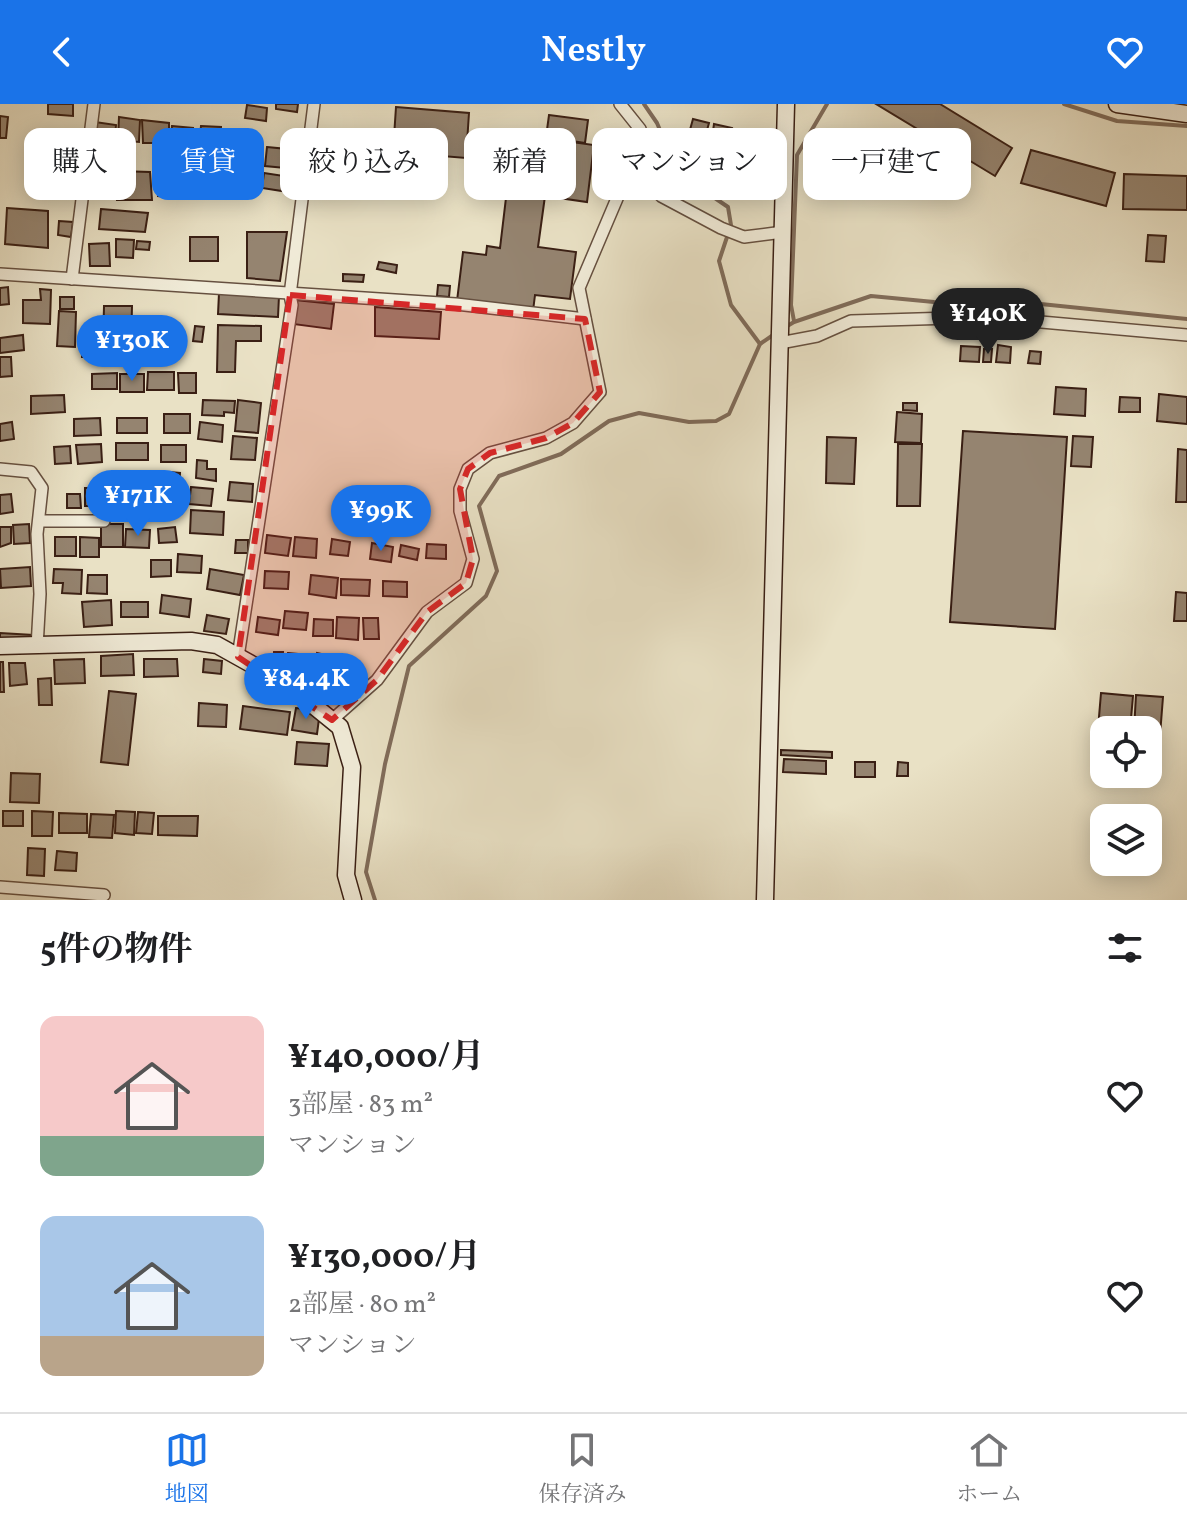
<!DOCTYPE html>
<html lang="ja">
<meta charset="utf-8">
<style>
body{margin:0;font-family:Vollkorn,"Noto Serif JP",serif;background:#f6f6f6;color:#202124;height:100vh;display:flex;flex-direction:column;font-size:30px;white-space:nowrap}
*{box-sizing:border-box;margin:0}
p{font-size:26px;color:#757577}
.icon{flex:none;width:44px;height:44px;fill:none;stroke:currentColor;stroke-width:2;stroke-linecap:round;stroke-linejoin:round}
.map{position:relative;height:796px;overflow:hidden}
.drawer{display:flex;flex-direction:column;background:#fff;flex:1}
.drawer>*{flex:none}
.hud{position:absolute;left:24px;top:24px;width:1140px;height:72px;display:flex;gap:16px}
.fabs{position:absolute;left:1090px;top:612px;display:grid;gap:16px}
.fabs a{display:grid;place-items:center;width:72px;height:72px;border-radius:16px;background:#fff;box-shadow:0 4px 20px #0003;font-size:40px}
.price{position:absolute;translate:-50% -68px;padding:0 18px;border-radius:28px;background:#1a73e8;color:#fff;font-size:26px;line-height:52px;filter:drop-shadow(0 2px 4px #0008)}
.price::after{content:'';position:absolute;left:50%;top:48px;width:24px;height:18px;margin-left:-12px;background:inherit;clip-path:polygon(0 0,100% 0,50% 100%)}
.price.current{background:#222;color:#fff}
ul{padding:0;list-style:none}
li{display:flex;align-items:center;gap:24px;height:200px;padding:0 40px}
li span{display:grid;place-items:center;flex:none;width:224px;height:160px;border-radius:16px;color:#555}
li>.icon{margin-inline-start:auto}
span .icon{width:96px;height:96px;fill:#fffc;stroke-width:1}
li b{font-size:34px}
h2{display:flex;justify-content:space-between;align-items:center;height:96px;padding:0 40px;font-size:34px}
.pill{padding:0 28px;border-radius:16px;background:#fff;box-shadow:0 4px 20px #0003;font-size:28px;line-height:72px}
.pill.current{background:#1a73e8;color:#fff}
header{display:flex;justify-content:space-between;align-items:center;height:104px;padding:0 40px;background:#1a73e8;color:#fff;font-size:36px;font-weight:600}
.menu{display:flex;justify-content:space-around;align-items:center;height:112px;border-top:2px solid #e0e0e0;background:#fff;font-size:22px;color:#757577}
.menu a{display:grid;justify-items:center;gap:4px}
.menu .current{color:#1a73e8}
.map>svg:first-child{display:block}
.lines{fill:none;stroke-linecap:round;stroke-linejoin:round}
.stream{stroke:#806c5a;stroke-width:4}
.building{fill:#958470;stroke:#3a1f14;stroke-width:2}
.street-casing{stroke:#665040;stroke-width:14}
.secondary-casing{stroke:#3a1f14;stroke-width:19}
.street{stroke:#f1ecd9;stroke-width:11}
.secondary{stroke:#f1ecd9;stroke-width:16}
.marked{fill:#d62828;fill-opacity:0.2;stroke:#d62828;stroke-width:6;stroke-dasharray:16 10;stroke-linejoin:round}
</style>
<header><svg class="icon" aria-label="back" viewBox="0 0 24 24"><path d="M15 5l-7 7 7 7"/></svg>Nestly<svg class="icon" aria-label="heart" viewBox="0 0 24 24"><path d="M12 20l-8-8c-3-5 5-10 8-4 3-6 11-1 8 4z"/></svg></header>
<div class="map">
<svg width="1187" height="796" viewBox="0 0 1187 796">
<rect width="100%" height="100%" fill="#e9e1c5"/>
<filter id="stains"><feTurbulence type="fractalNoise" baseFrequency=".0025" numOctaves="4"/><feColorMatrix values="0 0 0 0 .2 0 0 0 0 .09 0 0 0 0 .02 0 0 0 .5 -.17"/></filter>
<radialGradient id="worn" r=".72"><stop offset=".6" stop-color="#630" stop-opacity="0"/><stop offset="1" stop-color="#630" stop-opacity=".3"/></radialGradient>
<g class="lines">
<g class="stream">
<path d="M644,0L657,19L678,69L728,103L731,121L719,157L731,201L760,240"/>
<path d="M1064,0L1117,17L1187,22"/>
<path d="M794,217L791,201L797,51L827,0"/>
<path d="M784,224L794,218L871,192L934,198L1031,199L1187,215"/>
<path d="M375,796L366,768L385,660L409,562L486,492L497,467L479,402L499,372L561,350L609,317L639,309L689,318L716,317L729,310L760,240L776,229"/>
</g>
</g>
<g class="building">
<path d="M48,0H73V12L48,10Z"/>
<path d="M276,0H298L297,8L276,5Z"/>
<path d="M876,0H940L1012,44L995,72Z"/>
<path d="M247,1L267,4L266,17L245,14Z"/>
<path d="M396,3L469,9L466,54L393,48Z"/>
<path d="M549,11L588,16L585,39L546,33Z"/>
<path d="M0,12L8,13L6,34H0Z"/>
<path d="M119,13L140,16L139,38L118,36Z"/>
<path d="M693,15L709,19L704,37L688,33Z"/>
<path d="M142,16L169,19V39H143Z"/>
<path d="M95,18L116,21L114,43L93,42Z"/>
<path d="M714,20L732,24L728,44L711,41Z"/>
<path d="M172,22L193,24L192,40L171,38Z"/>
<path d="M201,22L221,23L220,39L224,40V45L216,44V41L199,40Z"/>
<path d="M482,26L594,41L587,98L545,92L538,143L576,148L570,195L535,191L533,207L457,197L463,148L486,151L487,142L500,144L508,77L475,73Z"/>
<path d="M736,31L755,37L750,52L731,46Z"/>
<path d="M243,40L261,42L260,55L239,53V45H243Z"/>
<path d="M267,43L287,45L285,64L265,62Z"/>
<path d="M1031,46L1115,69L1106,102L1021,79Z"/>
<path d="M761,53L768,54L765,73L758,72Z"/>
<path d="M730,55L742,58L738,72L726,69Z"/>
<path d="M746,60L755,62L752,79L743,77Z"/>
<path d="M160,62L187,65L184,94L158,92Z"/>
<path d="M198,63L218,65L217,86L197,84Z"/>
<path d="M118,67L150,68L152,96H117Z"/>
<path d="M264,69L284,72L282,87L262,84Z"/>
<path d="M1124,70L1187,72V106L1123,105Z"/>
<path d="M250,71L260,72L259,87L235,86L236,76L250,74Z"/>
<path d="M7,104L48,107V144L5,140Z"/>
<path d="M101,105L148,109L145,128L99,125Z"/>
<path d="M59,117L73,118L71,133L58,131Z"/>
<path d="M247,128H287L280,177L247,174Z"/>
<path d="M1148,131L1166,132L1164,158L1146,157Z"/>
<rect x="190" y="133" width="28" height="24"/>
<path d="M116,135L134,136L133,154L116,153Z"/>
<path d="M137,137L150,138L149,146L136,145Z"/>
<path d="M109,139L110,162H90L89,140Z"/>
<path d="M379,158L397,161L396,169L377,165Z"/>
<path d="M343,170L364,171L363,178L343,177Z"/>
<path d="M438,181L450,182L449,193L437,192Z"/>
<path d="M8,183L9,200L0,201V184Z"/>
<path d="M40,185L51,186L50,220L23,219V196H41Z"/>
<path d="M219,189L279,192L278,213L218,210Z"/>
<rect x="60" y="193" width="14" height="12"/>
<path d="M295,196L334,200L331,225L293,220Z"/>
<path d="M104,202H132L131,244H103Z"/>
<path d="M375,203L441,208L439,235L375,232Z"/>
<path d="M59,207L76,208L75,243L57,242Z"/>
<path d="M218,221L261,222V237H236L235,268H217Z"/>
<path d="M195,222L204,223L202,238L193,237Z"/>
<path d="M23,231L24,246L0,249V234Z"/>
<path d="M82,232H102L101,253H82Z"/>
<path d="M998,241L1011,243L1010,259L996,258Z"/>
<path d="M961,242L980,243L979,258L960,257Z"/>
<path d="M984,245H992L991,258H983Z"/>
<path d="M1030,247L1041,248L1040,260L1028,259Z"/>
<path d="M0,253H11L12,272L0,273Z"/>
<path d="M148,268H174V286H147Z"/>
<path d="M117,269V285H92V270Z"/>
<path d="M178,269H196V289H179Z"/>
<rect x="120" y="270" width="24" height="18"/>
<path d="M1056,283L1086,285L1085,312L1054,310Z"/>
<path d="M1159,290L1187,293V320L1157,317Z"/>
<path d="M64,291L65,308L31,310V292Z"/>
<path d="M1120,293L1140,294V308H1119Z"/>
<path d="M203,296L235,297L234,309L224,308V312L202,311Z"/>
<path d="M238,296L261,299L258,329L235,327Z"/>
<path d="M903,299H917V307L903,306Z"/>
<path d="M897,308L922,310L921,339L895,338Z"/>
<rect x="164" y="310" width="26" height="19"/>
<path d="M100,314L101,331L74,332V315Z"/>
<rect x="117" y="314" width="30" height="15"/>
<path d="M12,318L14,335L0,337V320Z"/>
<path d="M200,318L223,321L222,338L198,335Z"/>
<path d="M963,327L1067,333L1055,525L950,518Z"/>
<path d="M233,332L257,334L255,356L231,355Z"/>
<path d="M1073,332L1093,333L1091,363L1071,362Z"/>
<path d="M827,333L856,334L854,380L826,379Z"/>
<rect x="116" y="339" width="32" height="17"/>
<path d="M101,340L102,358L78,360L76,341Z"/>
<path d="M898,340H922L920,402H897Z"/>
<rect x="161" y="341" width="25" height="17"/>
<path d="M70,342L71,359L55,360L54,343Z"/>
<path d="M1178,345L1187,346V398H1176Z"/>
<path d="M197,356L207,357V365H216V377L196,374Z"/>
<path d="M169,368L180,369L179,385H163V373H168Z"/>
<rect x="115" y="370" width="18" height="16"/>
<path d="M136,371H160L159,386L136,385Z"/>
<path d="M230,378L253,380L252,398L228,396Z"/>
<path d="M191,383L213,385L211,402L189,400Z"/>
<rect x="85" y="384" width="22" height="18"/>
<path d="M11,390L13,408L0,410V391Z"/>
<path d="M67,390H80L81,404H67Z"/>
<path d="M191,406L224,408L223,431L190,429Z"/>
<path d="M29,420L30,439L14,440L13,421Z"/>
<rect x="101" y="420" width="22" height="23"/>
<path d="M0,423H11V439L0,443Z"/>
<path d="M175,423L177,438L159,439L158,425Z"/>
<path d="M126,425L150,426L149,444L125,443Z"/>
<path d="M267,431L291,434L288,452L265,449Z"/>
<rect x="55" y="433" width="21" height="19"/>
<path d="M80,433L99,434V453H80Z"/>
<path d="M295,433L317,435L316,454L293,452Z"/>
<path d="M332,435L350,438L348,452L330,450Z"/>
<path d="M236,436H248V449H235Z"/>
<path d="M372,439L393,443L391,458L370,455Z"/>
<path d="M427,440L446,441V455L426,454Z"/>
<path d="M401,441L419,445L417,456L399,452Z"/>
<path d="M178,450L202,452L201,469L177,468Z"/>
<path d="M151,456H171V472L151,473Z"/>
<path d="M30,463L31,482L1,484L0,465Z"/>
<path d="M54,465L82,466L81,490L62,489L63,479H53Z"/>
<path d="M210,465L244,471L240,491L207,485Z"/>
<path d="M265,467L289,468L288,485L264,484Z"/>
<path d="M88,471H107V490L87,489Z"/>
<path d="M311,471L338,474L336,494L309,490Z"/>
<path d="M341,475L370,476L369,492L341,491Z"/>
<path d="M383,477L407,478V493L383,492Z"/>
<path d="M1176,488L1187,489V517H1174Z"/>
<path d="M162,491L191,495L189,513L160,509Z"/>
<path d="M111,496L112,521L84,523L82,498Z"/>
<rect x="121" y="498" width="27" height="15"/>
<path d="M285,507L308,509L306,526L283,524Z"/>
<path d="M207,511L229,515L226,530L204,527Z"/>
<path d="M258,513L280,516L278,531L256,528Z"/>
<path d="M337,513L359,514L358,536L336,534Z"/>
<path d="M363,514H378L379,535H364Z"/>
<path d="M314,515L333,516V532H313Z"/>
<path d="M0,529L33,531V538L0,537Z"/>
<path d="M274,548H283L282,563L273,562Z"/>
<path d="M288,549L308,551L306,571L286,569Z"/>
<path d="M317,549L330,552L328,564L314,562Z"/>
<path d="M133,550L134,571L101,572V552Z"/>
<path d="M84,555L85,579L55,580L54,556Z"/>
<path d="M144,555H177L178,572L144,573Z"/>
<path d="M204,555L222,557L221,570L203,568Z"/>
<path d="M0,558H3L4,588H0Z"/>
<path d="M9,559H25L27,580L10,582Z"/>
<path d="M51,574L52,601H39L38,575Z"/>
<path d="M109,587L136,590L128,661L101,658Z"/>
<path d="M1101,589L1133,592L1130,626H1104V638L1097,637Z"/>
<path d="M1136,591L1163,593L1159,644L1148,643V626H1134Z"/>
<path d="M199,599L227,601L226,623L198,622Z"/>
<path d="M243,602L290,608L287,631L240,625Z"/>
<path d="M296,604L320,607L317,630L292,626Z"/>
<path d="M297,638L329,640L327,662L295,660Z"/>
<path d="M781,646L832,648V654L781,651Z"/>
<path d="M784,655L826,657V670L783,668Z"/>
<rect x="855" y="658" width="20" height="15"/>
<path d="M898,658L908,659V672H897Z"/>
<path d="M11,669L40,670L39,699L10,698Z"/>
<rect x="3" y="707" width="20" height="15"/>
<path d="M32,707L53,708L52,732H32Z"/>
<path d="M116,707L135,708L134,731L115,729Z"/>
<path d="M138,708L154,709L152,730L136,729Z"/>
<path d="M59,709L87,710V729H59Z"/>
<path d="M91,710L114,711L112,734L89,733Z"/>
<path d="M158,712H198L197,732L158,731Z"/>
<path d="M28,744L45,745L44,772L27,771Z"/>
<path d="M57,747L77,749L76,767L55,766Z"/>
</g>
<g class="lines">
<g class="street-casing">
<g id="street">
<path d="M620,0L640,25L661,92L721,124L744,133L783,128"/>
<path d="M0,170L456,200L585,215"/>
<path d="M72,175L94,0"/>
<path d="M780,239L817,232L851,217L985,213L1187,231"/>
<path d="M0,365L31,368L42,384L37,430L40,490L37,543"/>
<path d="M39,417H104"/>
<path d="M238,553L292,201L290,191L314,0"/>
<path d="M332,616L377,576L427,508L466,479L473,455L460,407V385L468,365L490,349L546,334L573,319L600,288L579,184L624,78"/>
<path d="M0,783L104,791"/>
</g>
</g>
<g class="secondary-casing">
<g id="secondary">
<path d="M1117,0L1187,10"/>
<path d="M0,542L191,537L217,541L287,580L340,623L352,663L346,771L353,796"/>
<path d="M765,796L786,0"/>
</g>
</g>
<use href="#street" class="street"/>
<use href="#secondary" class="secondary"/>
</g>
<path class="marked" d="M290,191L585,215L600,288L573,319L546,334L490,349L468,365L460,385L473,455L466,479L427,508L377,576L332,616L238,553Z"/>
<rect width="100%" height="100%" filter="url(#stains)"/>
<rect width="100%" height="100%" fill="url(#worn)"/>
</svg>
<div class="fabs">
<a><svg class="icon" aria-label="locate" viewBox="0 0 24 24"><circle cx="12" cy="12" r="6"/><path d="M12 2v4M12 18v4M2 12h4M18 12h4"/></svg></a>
<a><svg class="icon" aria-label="layers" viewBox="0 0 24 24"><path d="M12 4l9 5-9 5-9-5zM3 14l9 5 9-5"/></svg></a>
</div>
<b class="price current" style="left:988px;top:252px">¥140K</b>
<b class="price" style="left:132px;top:279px">¥130K</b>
<b class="price" style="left:138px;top:434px">¥171K</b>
<b class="price" style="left:381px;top:449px">¥99K</b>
<b class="price" style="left:306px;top:617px">¥84.4K</b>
<div class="hud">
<a class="pill">購入</a>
<a class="pill current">賃貸</a>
<a class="pill">絞り込み</a>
<a class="pill">新着</a>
<a class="pill">マンション</a>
<a class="pill">一戸建て</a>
</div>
</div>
<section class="drawer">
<h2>5件の物件<svg class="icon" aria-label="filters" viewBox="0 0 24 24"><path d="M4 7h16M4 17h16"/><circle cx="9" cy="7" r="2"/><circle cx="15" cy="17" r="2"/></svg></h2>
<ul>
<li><span style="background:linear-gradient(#f6c9c9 75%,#7fa58c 0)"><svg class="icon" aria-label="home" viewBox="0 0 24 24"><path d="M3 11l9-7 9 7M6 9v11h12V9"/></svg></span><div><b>¥140,000/月</b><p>3部屋 · 83 m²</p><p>マンション</p></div><svg class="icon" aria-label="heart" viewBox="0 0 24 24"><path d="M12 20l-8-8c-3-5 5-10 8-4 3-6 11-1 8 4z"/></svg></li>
<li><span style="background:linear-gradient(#a9c7e8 75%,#b9a48a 0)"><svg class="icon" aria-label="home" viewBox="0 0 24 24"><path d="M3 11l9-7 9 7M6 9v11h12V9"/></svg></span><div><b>¥130,000/月</b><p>2部屋 · 80 m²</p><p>マンション</p></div><svg class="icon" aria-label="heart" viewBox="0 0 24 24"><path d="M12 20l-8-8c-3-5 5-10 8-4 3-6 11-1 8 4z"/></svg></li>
</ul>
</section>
<nav class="menu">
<a class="current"><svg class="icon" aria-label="map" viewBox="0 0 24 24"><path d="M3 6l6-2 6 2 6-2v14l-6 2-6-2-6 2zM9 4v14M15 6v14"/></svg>地図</a>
<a><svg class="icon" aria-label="saved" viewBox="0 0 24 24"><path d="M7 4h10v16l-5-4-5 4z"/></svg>保存済み</a>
<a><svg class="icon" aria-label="home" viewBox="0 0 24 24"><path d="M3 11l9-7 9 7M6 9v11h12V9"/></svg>ホーム</a>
</nav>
